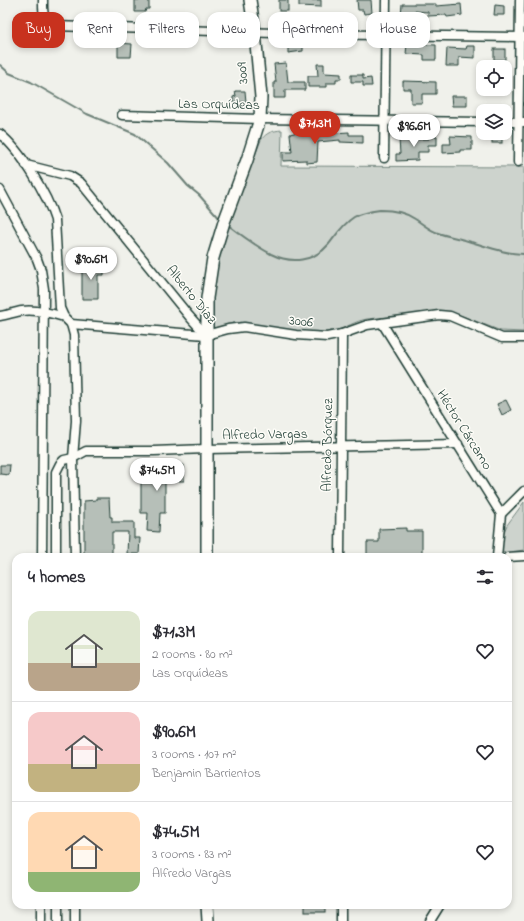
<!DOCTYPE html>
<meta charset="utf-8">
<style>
body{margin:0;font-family:"Indie Flower",sans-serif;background:#f7f7f7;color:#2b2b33;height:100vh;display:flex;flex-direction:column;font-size:15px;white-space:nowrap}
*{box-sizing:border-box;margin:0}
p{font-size:13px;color:#7c7c81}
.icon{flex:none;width:22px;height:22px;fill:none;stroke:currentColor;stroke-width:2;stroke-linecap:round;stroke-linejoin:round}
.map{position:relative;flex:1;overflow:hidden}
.side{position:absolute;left:12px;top:553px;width:500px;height:356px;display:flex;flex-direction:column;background:#fff;border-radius:12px;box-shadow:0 2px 6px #0003}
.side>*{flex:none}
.top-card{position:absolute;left:12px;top:12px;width:500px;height:36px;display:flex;gap:8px}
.buttons{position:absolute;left:476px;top:60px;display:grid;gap:8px}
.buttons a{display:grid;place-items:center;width:36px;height:36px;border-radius:8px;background:#fff;box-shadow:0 2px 6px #0003;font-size:20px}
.price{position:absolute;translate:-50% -34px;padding:0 9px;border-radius:14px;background:#fff;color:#222;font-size:13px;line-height:26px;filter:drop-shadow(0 1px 2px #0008)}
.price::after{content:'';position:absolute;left:50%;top:24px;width:12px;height:9px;margin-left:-6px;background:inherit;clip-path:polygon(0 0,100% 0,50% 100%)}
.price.selected{background:#c8321e;color:#fff}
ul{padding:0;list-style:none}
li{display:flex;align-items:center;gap:12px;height:100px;padding:0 16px}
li+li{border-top:1px solid #e1e1e2}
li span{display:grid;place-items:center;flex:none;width:112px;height:80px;border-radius:12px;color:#555}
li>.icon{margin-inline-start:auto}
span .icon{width:48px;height:48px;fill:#fffc;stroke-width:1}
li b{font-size:17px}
h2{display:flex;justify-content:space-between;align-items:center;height:48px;padding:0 16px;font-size:17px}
.tag{padding:0 14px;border-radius:12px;background:#fff;box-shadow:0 2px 6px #0003;font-size:14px;line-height:36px}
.tag.selected{background:#c8321e;color:#fff}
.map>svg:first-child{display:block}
.green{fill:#cdd3cd;stroke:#768880}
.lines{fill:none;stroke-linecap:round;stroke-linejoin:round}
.stream{stroke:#6c8077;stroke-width:2}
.building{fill:#b6bfb8;stroke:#1f3d34}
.street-casing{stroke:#1f3d34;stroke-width:11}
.secondary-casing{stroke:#1f3d34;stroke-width:14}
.street{stroke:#fdfcf7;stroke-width:8}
.secondary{stroke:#fdfcf7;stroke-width:11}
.labels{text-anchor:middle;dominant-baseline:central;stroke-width:3;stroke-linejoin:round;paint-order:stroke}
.street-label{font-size:14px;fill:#1f3d34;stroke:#fdfcf7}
</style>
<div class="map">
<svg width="524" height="921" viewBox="0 0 524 921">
<rect width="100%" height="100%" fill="#f0f1eb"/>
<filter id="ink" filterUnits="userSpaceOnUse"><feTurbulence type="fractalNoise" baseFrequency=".025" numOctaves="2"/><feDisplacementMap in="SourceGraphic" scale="8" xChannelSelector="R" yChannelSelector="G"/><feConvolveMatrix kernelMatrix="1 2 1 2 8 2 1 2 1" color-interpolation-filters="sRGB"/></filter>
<g filter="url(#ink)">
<g class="green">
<path d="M282,130L281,166L524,167V332L501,331L460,315L439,312L367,319C355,321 346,328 334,331C308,337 268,327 241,323H233L211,329C208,262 237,201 261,140C267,132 272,131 282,130Z"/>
<path d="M524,502V550L501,553L504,532L507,525Z"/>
</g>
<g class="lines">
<g class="stream">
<path d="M0,65L9,73L31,82L87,114L135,134L168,163L188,186L199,195L221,220"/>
<path d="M228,225C241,235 256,246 271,254C291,264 314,262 329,244C336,235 343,224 354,217C361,213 372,211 380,210C392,210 405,212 415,219C423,224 429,230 438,233C449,237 460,238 471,242C488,247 506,254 524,254"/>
</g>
</g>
<g class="building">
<path d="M135,0H149V9H146L145,12H135Z"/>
<rect x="279" y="0" width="9" height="11"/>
<path d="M299,0H321V7L299,6Z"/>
<path d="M357,0H371L372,13L364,14L363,10H358Z"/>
<path d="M402,4H436V6L461,4L462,15L447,17L446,15L428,16V12L414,11V14L401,15Z"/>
<path d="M495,5L504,6V15H494Z"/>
<path d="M118,43L132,44L131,57H118Z"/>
<path d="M303,43V51L288,53V44Z"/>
<path d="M407,44L436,45V60H424V55L406,54Z"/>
<path d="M467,46H475V58L459,57V66H446L447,48L466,49Z"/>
<rect x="494" y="49" width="11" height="11"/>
<path d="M286,63L288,82H305V90H285V98H274V82H276L274,64Z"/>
<path d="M317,64H324V73L341,74V79H336V83H327V87H308V76H318Z"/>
<path d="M351,75H363V79L371,78L372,86H363V82H351Z"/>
<path d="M403,81L436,82V94H422V103H411V89H403Z"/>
<path d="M235,91H245L246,102H233V97L236,96Z"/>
<path d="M451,96H467V106H452Z"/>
<path d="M298,132L317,133V134L349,132V135H363V143L340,142V140L318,142L317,162L306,163V160L283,161V152H292L290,134Z"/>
<rect x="492" y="135" width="10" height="8"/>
<path d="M429,136H437V145H428V152H418V160L396,161V154H400L399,139H429Z"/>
<path d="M450,136L472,137V150H460V152L443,153V144H451Z"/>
<path d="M82,266H104V275H98V299H82Z"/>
<path d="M506,400L511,410L502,415L497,404Z"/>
<path d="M0,465H10L9,475L0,474Z"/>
<path d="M170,465H184V481H165V513H160L159,532L147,531L148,513H141V469H170Z"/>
<path d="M96,498H109L110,517H112V522H134V538H140L139,554H127L128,532H112V557H84V501L96,500Z"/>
<path d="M406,528V531H422V557H367V542H379V529Z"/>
<rect x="305" y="905" width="20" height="7"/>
</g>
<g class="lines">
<g class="street-casing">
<g id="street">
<path d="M43,0C43,12 42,19 54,26L307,34L524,37"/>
<path d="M122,115L260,119L483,122"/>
<path d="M505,122H524"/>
<path d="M0,134C21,151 47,194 55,220L60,308L64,317L71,324L74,335L76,421L73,458L75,557"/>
<path d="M384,158L386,0"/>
<path d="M518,162L520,0"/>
<path d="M26,165L70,176L81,183L189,316L206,335"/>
<path d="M0,190L37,259L41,270L44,289L42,557"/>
<path d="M0,316C7,315 15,312 22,311C36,309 51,313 64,317"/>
<path d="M382,323L501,514L497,557"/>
<path d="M71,324L193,334L206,335L228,329L244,327L296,335L327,337L342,334L367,325L439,315L450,316L502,338H524"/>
<path d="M501,514L524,491"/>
<path d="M56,557V472L60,464L64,460L73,458L86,451H154L206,449L458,444"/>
<path d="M340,557L342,334"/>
<path d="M508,557L524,556"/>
<path d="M41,905V921"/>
<path d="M58,905V921"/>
<path d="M341,905V921"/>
<path d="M75,921V905"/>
<path d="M430,921L440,905"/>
</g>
</g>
<g class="secondary-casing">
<g id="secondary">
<path d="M207,557V298L213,258L224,222L247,160L260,119L261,97L255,33L250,0"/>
<path d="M207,905L208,921"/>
</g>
</g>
<use href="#street" class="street"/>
<use href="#secondary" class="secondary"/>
</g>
</g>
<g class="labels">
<g class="street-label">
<text transform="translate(243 73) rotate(-95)">3009</text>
<text transform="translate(219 105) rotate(1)">Las Orquídeas</text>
<text transform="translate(191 295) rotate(51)">Alberto Díaz</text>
<text transform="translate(301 322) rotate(6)">3006</text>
<text transform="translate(464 430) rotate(58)">Héctor Cárcamo</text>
<text transform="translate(265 435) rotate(-1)">Alfredo Vargas</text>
<text transform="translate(328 445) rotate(-89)">Alfredo Bórquez</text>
</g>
</g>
</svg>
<div class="buttons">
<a><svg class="icon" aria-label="locate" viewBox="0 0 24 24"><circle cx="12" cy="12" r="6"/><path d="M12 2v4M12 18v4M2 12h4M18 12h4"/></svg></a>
<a><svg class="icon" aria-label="layers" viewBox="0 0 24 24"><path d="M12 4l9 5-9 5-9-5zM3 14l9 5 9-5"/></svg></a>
</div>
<b class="price selected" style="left:315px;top:145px">$71.3M</b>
<b class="price" style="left:414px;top:148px">$96.6M</b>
<b class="price" style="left:91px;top:281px">$90.6M</b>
<b class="price" style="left:157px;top:492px">$74.5M</b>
<div class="top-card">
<a class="tag selected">Buy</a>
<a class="tag">Rent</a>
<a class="tag">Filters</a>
<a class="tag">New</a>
<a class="tag">Apartment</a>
<a class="tag">House</a>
</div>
<section class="side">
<h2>4 homes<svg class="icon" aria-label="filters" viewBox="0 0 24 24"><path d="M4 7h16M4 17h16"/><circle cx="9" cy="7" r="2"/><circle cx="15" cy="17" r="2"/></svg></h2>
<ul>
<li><span style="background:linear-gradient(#dfe7d0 65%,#b9a48a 0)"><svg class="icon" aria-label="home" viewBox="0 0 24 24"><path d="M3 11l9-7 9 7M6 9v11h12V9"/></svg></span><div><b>$71.3M</b><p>2 rooms · 80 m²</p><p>Las Orquídeas</p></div><svg class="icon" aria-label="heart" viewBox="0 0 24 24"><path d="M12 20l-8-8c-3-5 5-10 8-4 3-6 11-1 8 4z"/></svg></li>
<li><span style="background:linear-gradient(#f6c9c9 65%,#c2b280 0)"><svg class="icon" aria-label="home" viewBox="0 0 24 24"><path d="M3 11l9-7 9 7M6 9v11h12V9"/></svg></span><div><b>$90.6M</b><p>3 rooms · 107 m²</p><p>Benjamin Barrientos</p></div><svg class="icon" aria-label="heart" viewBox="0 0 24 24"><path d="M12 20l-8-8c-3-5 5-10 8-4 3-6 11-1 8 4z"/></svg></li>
<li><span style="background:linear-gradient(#ffd9b3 75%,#8fb573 0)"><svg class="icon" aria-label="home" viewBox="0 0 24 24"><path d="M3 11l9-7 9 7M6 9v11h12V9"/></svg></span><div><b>$74.5M</b><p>3 rooms · 83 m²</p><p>Alfredo Vargas</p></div><svg class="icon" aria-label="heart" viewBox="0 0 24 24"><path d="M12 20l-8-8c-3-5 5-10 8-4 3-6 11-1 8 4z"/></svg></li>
</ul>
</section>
</div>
